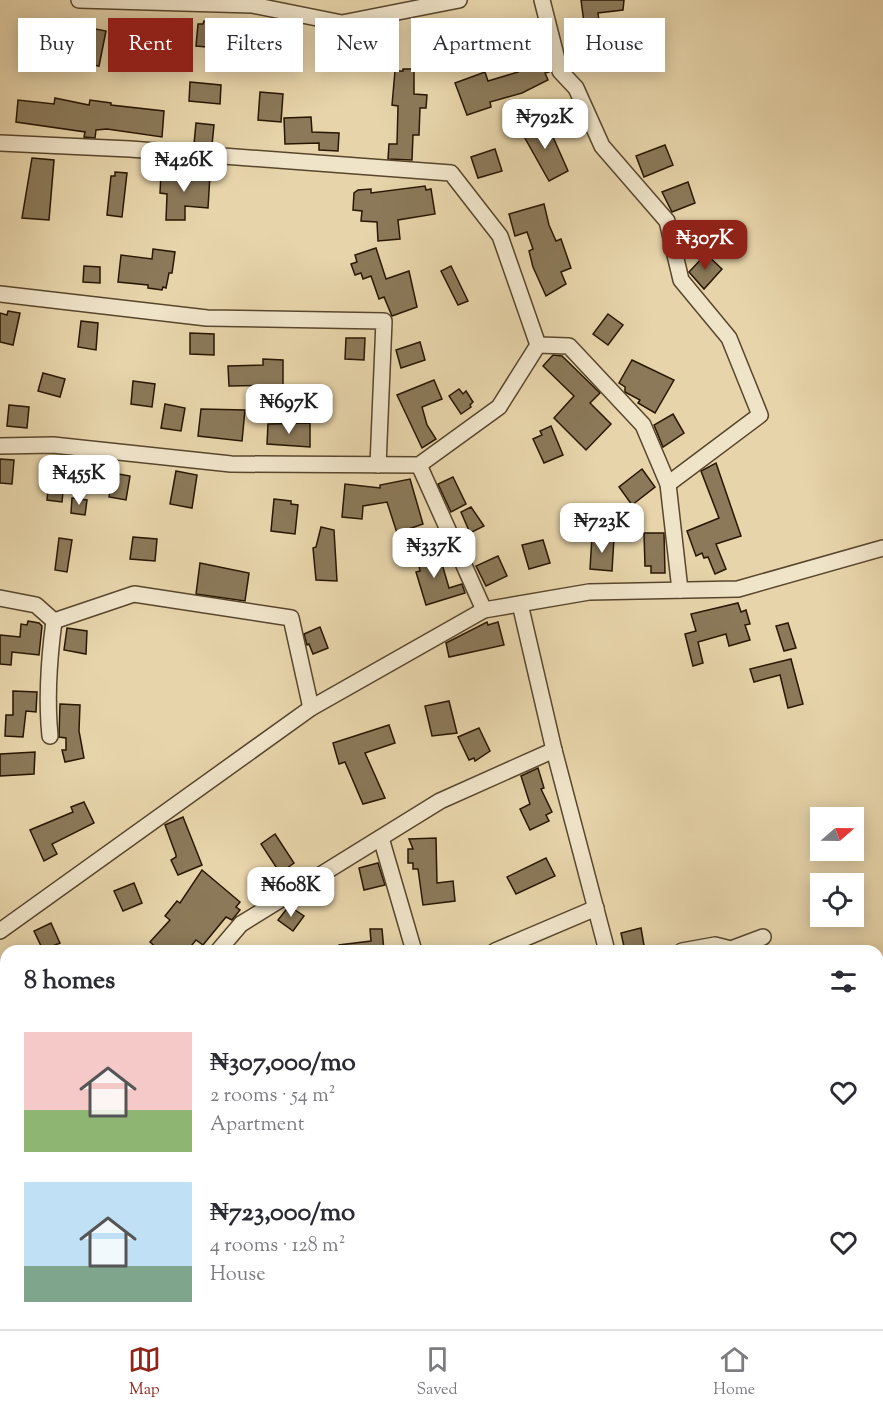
<!DOCTYPE html>
<meta charset="utf-8">
<style>
body{margin:0;font-family:"Sorts Mill Goudy",serif;background:#f2f2f3;color:#2b2b33;height:100vh;display:flex;flex-direction:column;font-size:22px;white-space:nowrap}
*{box-sizing:border-box;margin:0}
p{font-size:20px;color:#7c7c81}
.icon{flex:none;width:33px;height:33px;fill:none;stroke:currentColor;stroke-width:2;stroke-linecap:round;stroke-linejoin:round}
.map{position:relative;flex:1;overflow:hidden}
.details{position:absolute;left:0px;top:945px;width:884px;height:384px;display:flex;flex-direction:column;background:#fff;border-radius:18px 18px 0 0;box-shadow:0 3px 15px #0003}
.details>*{flex:none}
.top-card{position:absolute;left:18px;top:18px;width:848px;height:54px;display:flex;gap:12px}
.needle{width:39px;rotate:70deg}
.fabs{position:absolute;left:810px;top:807px;display:grid;gap:12px}
.fabs a{display:grid;place-items:center;width:54px;height:54px;border-radius:0px;background:#fff;box-shadow:0 3px 15px #0003;font-size:30px}
.price{position:absolute;translate:-50% -51px;padding:0 14px;border-radius:12px;background:#fff;color:#222;font-size:20px;line-height:39px;filter:drop-shadow(0 2px 3px #0008)}
.price::after{content:'';position:absolute;left:50%;top:36px;width:18px;height:14px;margin-left:-9px;background:inherit;clip-path:polygon(0 0,100% 0,50% 100%)}
.price.current{background:#8f2418;color:#fff}
ul{padding:0;list-style:none}
li{display:flex;align-items:center;gap:18px;height:150px;padding:0 24px}
li span{display:grid;place-items:center;flex:none;width:168px;height:120px;border-radius:0px;color:#555}
li>.icon{margin-inline-start:auto}
span .icon{width:72px;height:72px;fill:#fffc;stroke-width:1}
li b{font-size:26px}
h2{display:flex;justify-content:space-between;align-items:center;height:72px;padding:0 24px;font-size:26px}
.chip{padding:0 21px;border-radius:0px;background:#fff;box-shadow:0 3px 15px #0003;font-size:21px;line-height:54px}
.chip.current{background:#8f2418;color:#fff}
.dock{display:flex;justify-content:space-around;align-items:center;height:84px;border-top:2px solid #e1e1e2;background:#fff;font-size:16px;color:#7c7c81}
.dock a{display:grid;justify-items:center;gap:3px}
.dock .current{color:#8f2418}
.map>svg:first-child{display:block}
.building{fill:#8b7959;stroke:#281702;stroke-width:1.5}
.lines{fill:none;stroke-linecap:round;stroke-linejoin:round}
.minor-casing{stroke:#58462c;stroke-width:18}
.minor{stroke:#efe3c8;stroke-width:15}
</style>
<div class="map">
<svg width="883" height="1329" viewBox="0 0 883 1329">
<rect width="100%" height="100%" fill="#e7d4aa"/>
<filter id="stains"><feTurbulence type="fractalNoise" baseFrequency=".00333" numOctaves="4"/><feColorMatrix values="0 0 0 0 .2 0 0 0 0 .09 0 0 0 0 .02 0 0 0 .5 -.17"/></filter>
<radialGradient id="worn" r=".72"><stop offset=".6" stop-color="#630" stop-opacity="0"/><stop offset="1" stop-color="#630" stop-opacity=".3"/></radialGradient>
<g class="building">
<path d="M581,0H624L623,10L598,13L599,21L584,23Z"/>
<path d="M204,21L214,22L213,25L260,30L257,51L218,46V48L196,46L198,24H203Z"/>
<path d="M437,25L443,52L417,57L412,30Z"/>
<path d="M85,27L106,31L99,66L78,62L80,54L54,50L57,32L83,36Z"/>
<path d="M595,36L617,51L605,69L583,54Z"/>
<path d="M543,57L549,72L545,73L548,80L522,93L490,102L491,107L467,115L455,83L485,72L488,81L518,72L517,69Z"/>
<path d="M403,69H414V94L427,95L426,108H420L419,135H413L412,160L388,159L389,144H397L398,106L392,105L395,71H403Z"/>
<path d="M190,82L221,85L220,104L189,101Z"/>
<path d="M260,92L283,94L281,122L258,120Z"/>
<path d="M55,98L89,105L90,100L111,103V105L164,111L162,137L107,129L96,130L95,138L84,137L85,132L16,122L18,100L54,104Z"/>
<path d="M311,117L312,132L339,133L338,151L319,150V143L285,144L284,118Z"/>
<path d="M543,121L547,129L549,128L568,171L549,181L521,131Z"/>
<path d="M196,123L214,125L212,145L194,144Z"/>
<path d="M665,145L673,165L644,177L636,156Z"/>
<path d="M495,149L502,171L478,178L471,157Z"/>
<path d="M32,158L54,160L49,220L22,218Z"/>
<path d="M168,171L210,175L208,208L185,206V220H166L167,194L160,193L161,173L168,174Z"/>
<path d="M115,172L127,173L122,217L107,215L111,176H115Z"/>
<path d="M688,182L695,203L672,212L662,192Z"/>
<path d="M425,186L426,190L431,189L435,214L398,220L400,239L378,241L377,222L361,221L362,211L353,210L354,193L358,190L371,189V193Z"/>
<path d="M544,204L549,225L556,241L561,239L571,268L561,272L566,284L546,296L533,267L529,251L533,249L527,232L515,236L509,214Z"/>
<path d="M376,248L386,279L409,271L417,307L392,316L384,297L379,299L371,276L363,279L361,273L355,275L351,264L357,262L355,255Z"/>
<path d="M153,249L175,252L172,273H169L166,288L163,287L162,290L148,288V285L118,282L121,255L152,259Z"/>
<path d="M706,254L722,269L704,289L689,272Z"/>
<path d="M84,266L100,267V283L83,282Z"/>
<path d="M451,266L468,301L458,305L441,271Z"/>
<path d="M8,311L20,313L13,345L0,342V313L7,315Z"/>
<path d="M608,314L623,325L608,345L593,334Z"/>
<path d="M81,321L98,323L96,350L78,347Z"/>
<path d="M190,333L214,334V355L190,354Z"/>
<path d="M346,338H365L364,360L345,359Z"/>
<path d="M420,342L425,360L401,368L396,350Z"/>
<path d="M553,355L562,356L600,393L590,403L611,424L586,450L554,418L574,396L543,366Z"/>
<path d="M263,359L283,360V385L229,386L228,366L263,365Z"/>
<path d="M632,360L674,380L655,413L638,403L640,400L625,392V387L619,383Z"/>
<path d="M43,373L65,379L60,397L38,391Z"/>
<path d="M434,380L442,399L422,407L427,425L436,439L422,448L397,395Z"/>
<path d="M133,381L155,384L152,407L131,404Z"/>
<path d="M459,389L463,394L466,391L473,402L470,405L471,407L461,414L449,396Z"/>
<path d="M165,404L185,408L181,431L161,428Z"/>
<path d="M9,405L29,407L27,428L7,426Z"/>
<path d="M201,409L245,410L242,441L198,436Z"/>
<path d="M673,414L684,433L663,447L654,425Z"/>
<path d="M310,423V447L267,444L268,424Z"/>
<path d="M551,426L563,455L544,463L533,439L542,435L540,431Z"/>
<path d="M0,459L14,460L12,484L0,483Z"/>
<path d="M716,463L741,536L716,544L726,569L715,574L708,557L704,558L702,553L696,556L687,531L719,518L701,471Z"/>
<path d="M642,469L655,487L632,505L619,487Z"/>
<path d="M50,470L65,471L62,502L47,500Z"/>
<path d="M176,471L197,475L192,508L170,504Z"/>
<path d="M113,473L130,476L126,500L109,497Z"/>
<path d="M453,477L466,504L451,512L438,484Z"/>
<path d="M410,479L423,524L397,533L387,502L363,506L362,519L342,517L345,484L380,488V485Z"/>
<path d="M72,498L87,500L85,515L71,513Z"/>
<path d="M274,499L291,501V504L298,505L295,534L271,531Z"/>
<path d="M471,507L484,526L470,533L461,512Z"/>
<path d="M321,527L334,530L337,581L316,580L313,548L316,547Z"/>
<path d="M644,533H664L665,573H651V566H645Z"/>
<path d="M592,536L614,538L612,571L590,569Z"/>
<path d="M133,537L157,539L155,561L130,559Z"/>
<path d="M59,538L72,540L67,572L55,570Z"/>
<path d="M543,540L550,563L529,569L522,545Z"/>
<path d="M435,548L439,565L442,564L449,588L462,584L465,593L426,605L416,572L420,571L416,552Z"/>
<path d="M498,556L507,576L486,586L476,566Z"/>
<path d="M200,563L249,573L245,601L196,594Z"/>
<path d="M738,603L741,612L746,610L750,624L745,625L750,640L729,646L726,634L698,642L703,663L693,666L685,634L696,631L691,614Z"/>
<path d="M28,621L39,623L42,626L39,655L12,652L11,665L0,664V635L20,637L21,624L27,625Z"/>
<path d="M487,622L488,625L498,622L504,645L449,657L446,643Z"/>
<path d="M788,623L796,648L784,651L776,626Z"/>
<path d="M320,627L328,648L313,654L309,644L307,645L304,634Z"/>
<path d="M67,628L87,631L86,654L64,650Z"/>
<path d="M791,659L803,704L788,708L780,675L754,682L750,669Z"/>
<path d="M13,691L37,692L36,712L26,711L23,737L5,736L6,715H13Z"/>
<path d="M449,701L457,733L432,736L425,706Z"/>
<path d="M60,704L80,705L79,731L84,758L65,762L62,750H66V738L59,737Z"/>
<path d="M389,725L395,743L365,753L385,798L363,804L345,762L339,764L333,743Z"/>
<path d="M479,728L490,751L475,761L474,758L469,760L458,737Z"/>
<path d="M35,752L34,774L0,776V754Z"/>
<path d="M538,768L544,788L541,789L552,812L546,815L549,821L530,830L520,809L530,804L521,776Z"/>
<path d="M84,802L94,823L52,844L57,854L44,861L30,830L73,812L71,807Z"/>
<path d="M183,817L202,865L178,875L171,860L176,857V855L165,825Z"/>
<path d="M275,834L294,863L280,873L261,844Z"/>
<path d="M436,838L437,883L453,881L455,901L423,905L418,869H413V863H408V849H413L409,839Z"/>
<path d="M546,858L555,876L516,894L507,877Z"/>
<path d="M378,863L385,885L364,890L359,868Z"/>
<path d="M202,870L240,902L236,907L240,910L232,920L226,917L203,945L196,940L187,951H160L150,942L170,920L165,916L177,901L180,903Z"/>
<path d="M134,883L142,903L123,911L114,891Z"/>
<path d="M289,906L304,916L293,931L278,920Z"/>
<path d="M51,923L60,943L43,950L34,931Z"/>
<path d="M641,928L645,951H625L621,933Z"/>
<path d="M370,929H382L384,951H339V945L371,941Z"/>
</g>
<g class="lines">
<g class="minor-casing">
<g id="minor">
<path d="M79,0L252,5L342,23L459,0"/>
<path d="M542,0L560,71L576,88L602,146L667,221L681,280L729,338L760,415L668,484"/>
<path d="M0,143L130,149L451,173L500,236L538,345L499,407L419,465L231,464L53,445L0,446"/>
<path d="M0,294L207,318L384,321L378,465"/>
<path d="M538,345L569,346L643,425L668,484L680,590"/>
<path d="M419,465L484,610"/>
<path d="M0,598L36,605L54,621L134,594L291,618L311,708"/>
<path d="M520,604L554,750L607,951"/>
<path d="M50,736C46,697 49,659 54,621"/>
<path d="M381,838L414,951"/>
<path d="M0,931L311,708L484,610L589,592L738,589L883,548"/>
<path d="M218,951L241,924L440,801L554,750"/>
<path d="M495,951L596,908"/>
<path d="M682,951L715,945L731,949L763,937"/>
<path d="M878,1022H883"/>
<path d="M0,1051L6,1047"/>
<path d="M440,1323L444,1329"/>
<path d="M374,1329L383,1323"/>
</g>
</g>
<use href="#minor" class="minor"/>
</g>
<rect width="100%" height="100%" filter="url(#stains)"/>
<rect width="100%" height="100%" fill="url(#worn)"/>
</svg>
<div class="fabs">
<a><svg class="needle" viewBox="-14 -14 28 28"><path d="M0-13l5 13h-10z" fill="#e53935"/><path d="M0 13l5-13h-10z" fill="#7c7c81"/></svg></a>
<a><svg class="icon" aria-label="locate" viewBox="0 0 24 24"><circle cx="12" cy="12" r="6"/><path d="M12 2v4M12 18v4M2 12h4M18 12h4"/></svg></a>
</div>
<b class="price" style="left:545px;top:150px">₦792K</b>
<b class="price" style="left:184px;top:193px">₦426K</b>
<b class="price current" style="left:705px;top:271px">₦307K</b>
<b class="price" style="left:289px;top:435px">₦697K</b>
<b class="price" style="left:79px;top:506px">₦455K</b>
<b class="price" style="left:602px;top:554px">₦723K</b>
<b class="price" style="left:434px;top:579px">₦337K</b>
<b class="price" style="left:291px;top:918px">₦608K</b>
<div class="top-card">
<a class="chip">Buy</a>
<a class="chip current">Rent</a>
<a class="chip">Filters</a>
<a class="chip">New</a>
<a class="chip">Apartment</a>
<a class="chip">House</a>
</div>
<section class="details">
<h2>8 homes<svg class="icon" aria-label="filters" viewBox="0 0 24 24"><path d="M4 7h16M4 17h16"/><circle cx="9" cy="7" r="2"/><circle cx="15" cy="17" r="2"/></svg></h2>
<ul>
<li><span style="background:linear-gradient(#f6c9c9 65%,#8fb573 0)"><svg class="icon" aria-label="home" viewBox="0 0 24 24"><path d="M3 11l9-7 9 7M6 9v11h12V9"/></svg></span><div><b>₦307,000/mo</b><p>2 rooms · 54 m²</p><p>Apartment</p></div><svg class="icon" aria-label="heart" viewBox="0 0 24 24"><path d="M12 20l-8-8c-3-5 5-10 8-4 3-6 11-1 8 4z"/></svg></li>
<li><span style="background:linear-gradient(#bfe0f5 70%,#7fa58c 0)"><svg class="icon" aria-label="home" viewBox="0 0 24 24"><path d="M3 11l9-7 9 7M6 9v11h12V9"/></svg></span><div><b>₦723,000/mo</b><p>4 rooms · 128 m²</p><p>House</p></div><svg class="icon" aria-label="heart" viewBox="0 0 24 24"><path d="M12 20l-8-8c-3-5 5-10 8-4 3-6 11-1 8 4z"/></svg></li>
</ul>
</section>
</div>
<nav class="dock">
<a class="current"><svg class="icon" aria-label="map" viewBox="0 0 24 24"><path d="M3 6l6-2 6 2 6-2v14l-6 2-6-2-6 2zM9 4v14M15 6v14"/></svg>Map</a>
<a><svg class="icon" aria-label="saved" viewBox="0 0 24 24"><path d="M7 4h10v16l-5-4-5 4z"/></svg>Saved</a>
<a><svg class="icon" aria-label="home" viewBox="0 0 24 24"><path d="M3 11l9-7 9 7M6 9v11h12V9"/></svg>Home</a>
</nav>
